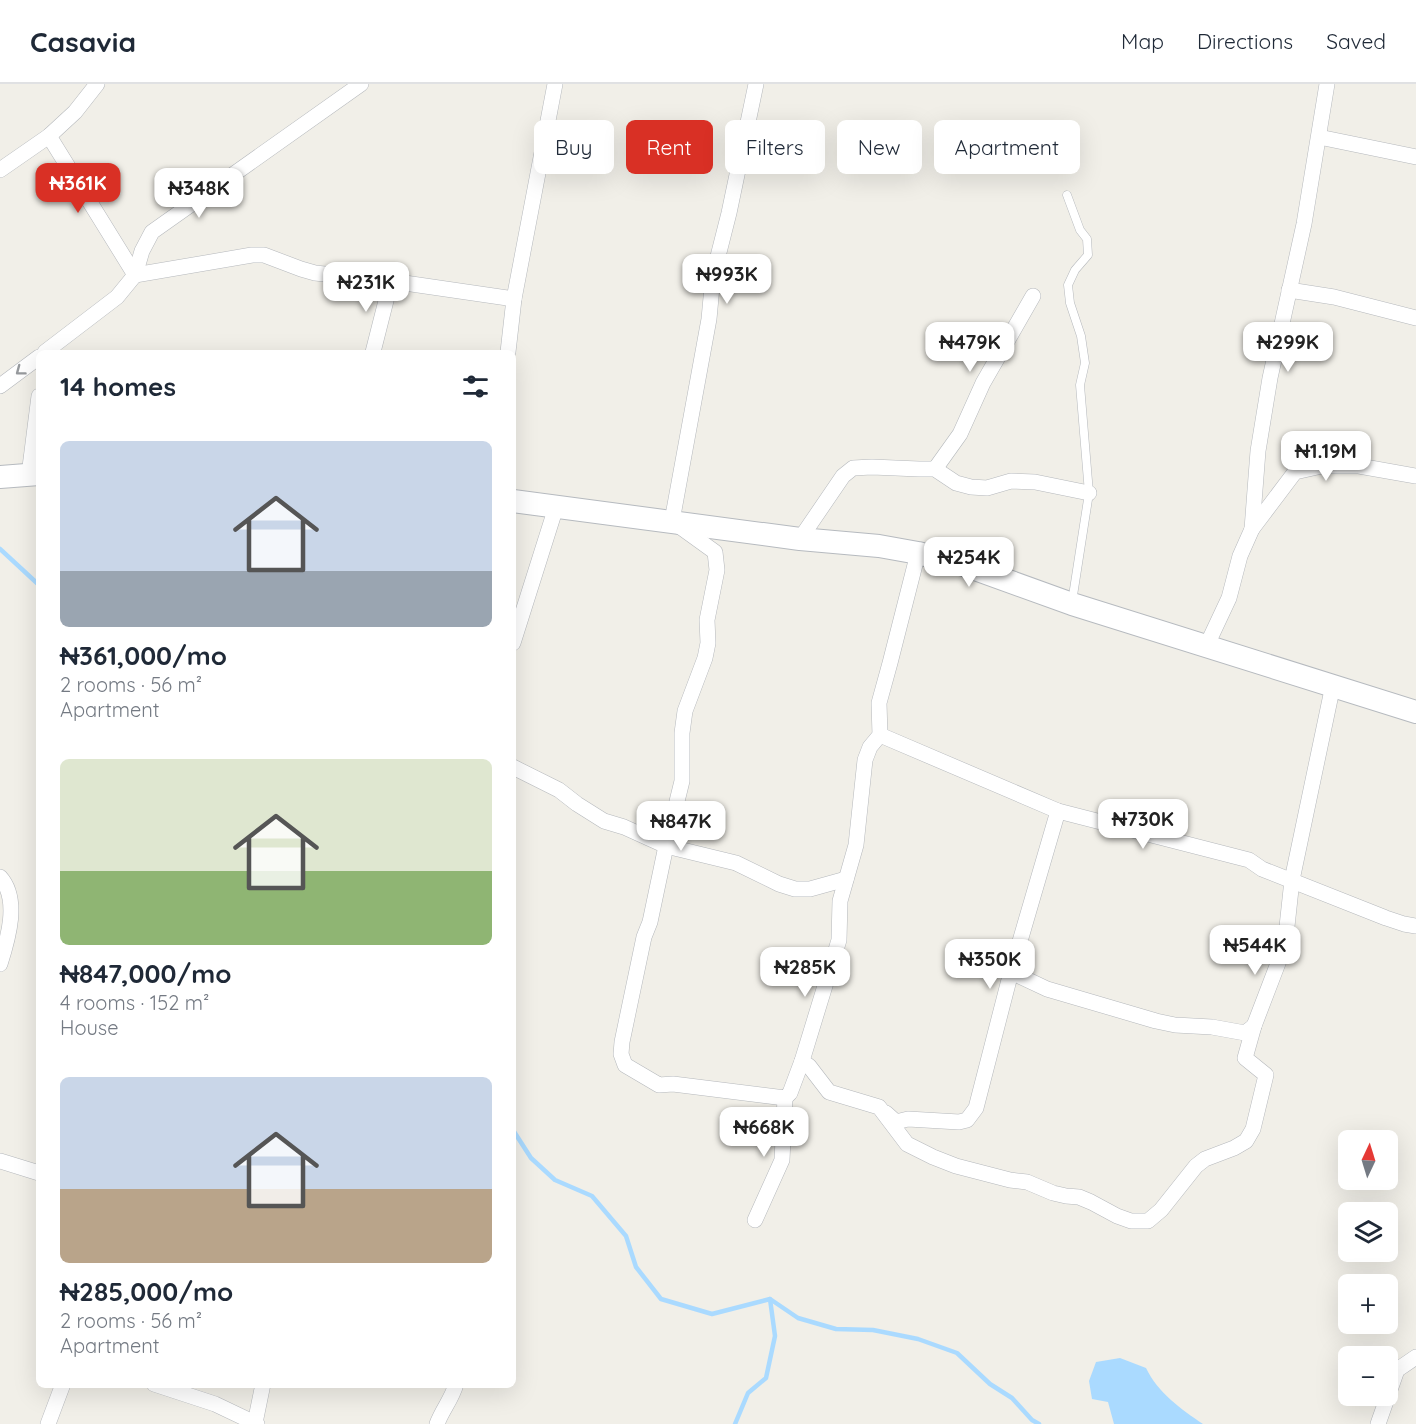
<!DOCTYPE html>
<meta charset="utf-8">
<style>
body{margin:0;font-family:Quicksand,sans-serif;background:#f2f2f3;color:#1f2937;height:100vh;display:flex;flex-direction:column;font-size:22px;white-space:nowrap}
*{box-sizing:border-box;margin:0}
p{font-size:20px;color:#747a83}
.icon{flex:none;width:33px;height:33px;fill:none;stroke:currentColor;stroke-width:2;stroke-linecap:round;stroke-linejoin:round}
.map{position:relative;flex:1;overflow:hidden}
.details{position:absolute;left:36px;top:266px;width:480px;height:1038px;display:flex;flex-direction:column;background:#fff;border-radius:9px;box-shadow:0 6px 24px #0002}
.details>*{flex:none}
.banner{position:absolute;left:534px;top:36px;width:570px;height:54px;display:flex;gap:12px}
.needle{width:39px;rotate:4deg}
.buttons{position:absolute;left:1338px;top:1046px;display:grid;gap:12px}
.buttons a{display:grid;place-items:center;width:60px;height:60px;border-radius:9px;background:#fff;box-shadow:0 6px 24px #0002;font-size:30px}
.price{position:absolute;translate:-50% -51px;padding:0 14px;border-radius:12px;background:#fff;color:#222;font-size:20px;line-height:39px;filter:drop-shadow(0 2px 3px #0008)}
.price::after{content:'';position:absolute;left:50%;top:36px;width:18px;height:14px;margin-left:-9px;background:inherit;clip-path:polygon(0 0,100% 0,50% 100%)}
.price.active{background:#d93025;color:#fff}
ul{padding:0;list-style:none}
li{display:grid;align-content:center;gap:12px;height:318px;padding:0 24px}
li span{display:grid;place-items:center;height:186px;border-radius:9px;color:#555}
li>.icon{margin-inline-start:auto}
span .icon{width:108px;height:108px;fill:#fffc;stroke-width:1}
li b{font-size:26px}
h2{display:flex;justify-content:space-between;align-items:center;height:72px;padding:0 24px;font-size:26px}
.pill{padding:0 21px;border-radius:9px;background:#fff;box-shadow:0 6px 24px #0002;font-size:21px;line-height:54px}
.pill.active{background:#d93025;color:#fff}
header{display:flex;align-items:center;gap:36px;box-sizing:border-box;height:84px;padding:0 30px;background:#fff;border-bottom:2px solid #e0e1e3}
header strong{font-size:28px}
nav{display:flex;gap:33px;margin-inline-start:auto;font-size:21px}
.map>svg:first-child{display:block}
.water{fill:#aadaff}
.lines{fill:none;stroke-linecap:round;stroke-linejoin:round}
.stream{stroke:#aadaff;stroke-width:4.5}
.lane-casing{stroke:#b5b8bc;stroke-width:9}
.street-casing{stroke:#b5b8bc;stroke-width:16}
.secondary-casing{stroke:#b6babf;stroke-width:24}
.lane{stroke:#fff;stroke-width:8}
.street{stroke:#fff;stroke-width:15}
.secondary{stroke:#fff;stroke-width:22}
.oneway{stroke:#979a9d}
</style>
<header>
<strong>Casavia</strong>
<nav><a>Map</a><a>Directions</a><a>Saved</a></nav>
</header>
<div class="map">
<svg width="1416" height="1340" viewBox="0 0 1416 1340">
<rect width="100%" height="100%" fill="#f1efe8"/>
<path class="water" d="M1120,1274L1146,1284C1158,1309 1181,1325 1203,1340H1114L1108,1318L1092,1315L1089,1297L1096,1278Z"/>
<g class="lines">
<g class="stream">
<path d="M0,465L39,501"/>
<path d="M513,1046L531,1074L555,1096L592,1112L626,1152L636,1183L661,1215L712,1230L770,1215L798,1234L836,1245L873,1246L918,1255L957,1269L990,1300L1012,1314L1032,1336L1039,1340"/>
<path d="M735,1340L748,1309L766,1294L775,1252L770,1215"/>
</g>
<g class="lane-casing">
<path id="lane" d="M1067,111L1080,146L1087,155L1088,171L1075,186L1068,201L1070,219L1081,252L1085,279L1080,301L1089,409L1072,518"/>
</g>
<g class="street-casing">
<g id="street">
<path d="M756,0L729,129L713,192L709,235L672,437L715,468L717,486L707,536L708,559L705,574L685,627L682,649V697L666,762L650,838L644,853L622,958L621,970L625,981L659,1001L673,1000L785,1014L790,1009L802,977"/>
<path d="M49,52L135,191L252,171H264L301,185L315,189L391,197L514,215"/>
<path d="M1319,53L1416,73"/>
<path d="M0,86L49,52L75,28L97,0"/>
<path d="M1289,206L1334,213L1416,234"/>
<path d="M45,268L117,213L135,191L142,167L152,148L361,0"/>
<path d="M373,268L391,197"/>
<path d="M508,268L514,215L555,0"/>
<path d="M0,302L39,273"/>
<path d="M935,385L960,350L983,299L1033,212"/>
<path d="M29,391L39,312"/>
<path d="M1252,445L1295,388L1322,382H1359L1416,392"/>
<path d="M800,455L843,392L853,384L872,383L919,385H935L956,399L971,403L987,404L1011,397L1035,398L1089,409"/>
<path d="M918,469L890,579L879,619L880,651L870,663L865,676L856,761L840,817L839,856L802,977L809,982L829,1008L879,1023L907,1060L933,1073L956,1082L1010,1096L1027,1098L1053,1109L1066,1112L1079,1113L1091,1118L1117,1132L1131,1137H1148L1161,1126L1196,1082L1205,1075L1234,1064L1246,1057L1253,1045L1266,991L1245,974L1254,942L1285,861L1292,796L1333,601"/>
<path d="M513,559L556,423"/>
<path d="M1206,563L1229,514L1240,472L1252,445L1258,367L1270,294L1304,140L1327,0"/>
<path d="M880,651L1058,727L1249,776L1262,785L1386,834L1404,840L1416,842"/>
<path d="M513,683L559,706L577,720L604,737L624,743L666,762L736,779L779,800L795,805H810L846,795"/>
<path d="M0,793C20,815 8,855 0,880"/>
<path d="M1011,888L1047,905L1156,937L1175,941L1212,943L1245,949L1254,942"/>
<path d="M886,1029L896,1038L908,1035L959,1038L967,1036L976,1024L1011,888L1058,727"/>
<path d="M0,1077L39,1089"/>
<path d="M755,1136L782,1076L785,1014"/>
<path d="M154,1300L215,1320L257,1340"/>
<path d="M255,1339L263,1300"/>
<path d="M48,1340L63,1300"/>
<path d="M437,1340C442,1326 452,1315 456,1300"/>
<path d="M1378,1340L1397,1286L1416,1273"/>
</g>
</g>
<g class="secondary-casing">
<g id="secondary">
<path d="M0,393L39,390"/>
<path d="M513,417L800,455L879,462L918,469L961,480L1072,520L1416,628"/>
</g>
</g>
<use href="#lane" class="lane"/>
<use href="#street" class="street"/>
<use href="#secondary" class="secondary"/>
</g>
<defs><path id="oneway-chevron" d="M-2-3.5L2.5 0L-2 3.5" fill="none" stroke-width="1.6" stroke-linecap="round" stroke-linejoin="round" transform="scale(1.5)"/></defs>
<use class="oneway" href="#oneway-chevron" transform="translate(20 287) rotate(143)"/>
</svg>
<div class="buttons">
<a><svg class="needle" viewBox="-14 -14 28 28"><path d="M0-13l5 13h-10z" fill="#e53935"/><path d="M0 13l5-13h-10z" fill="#747a83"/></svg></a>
<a><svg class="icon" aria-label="layers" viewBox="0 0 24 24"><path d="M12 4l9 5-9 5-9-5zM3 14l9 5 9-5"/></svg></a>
<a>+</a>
<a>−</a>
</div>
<b class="price active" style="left:78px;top:130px">₦361K</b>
<b class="price" style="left:199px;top:135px">₦348K</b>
<b class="price" style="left:727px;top:221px">₦993K</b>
<b class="price" style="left:366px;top:229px">₦231K</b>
<b class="price" style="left:970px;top:289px">₦479K</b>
<b class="price" style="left:1288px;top:289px">₦299K</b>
<b class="price" style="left:1326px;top:398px">₦1.19M</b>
<b class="price" style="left:969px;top:504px">₦254K</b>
<b class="price" style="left:1143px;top:766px">₦730K</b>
<b class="price" style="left:681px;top:768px">₦847K</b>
<b class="price" style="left:1255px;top:892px">₦544K</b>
<b class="price" style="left:990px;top:906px">₦350K</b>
<b class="price" style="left:805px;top:914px">₦285K</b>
<b class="price" style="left:764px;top:1074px">₦668K</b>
<div class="banner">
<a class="pill">Buy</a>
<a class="pill active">Rent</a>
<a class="pill">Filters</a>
<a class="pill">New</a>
<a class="pill">Apartment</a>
</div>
<section class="details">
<h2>14 homes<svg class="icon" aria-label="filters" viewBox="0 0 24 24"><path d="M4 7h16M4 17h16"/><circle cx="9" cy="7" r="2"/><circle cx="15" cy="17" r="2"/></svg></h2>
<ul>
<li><span style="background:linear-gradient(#c9d6e8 70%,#9aa5b1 0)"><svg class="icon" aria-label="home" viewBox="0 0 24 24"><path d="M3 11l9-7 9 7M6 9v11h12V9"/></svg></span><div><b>₦361,000/mo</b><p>2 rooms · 56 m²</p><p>Apartment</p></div></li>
<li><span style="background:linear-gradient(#dfe7d0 60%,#8fb573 0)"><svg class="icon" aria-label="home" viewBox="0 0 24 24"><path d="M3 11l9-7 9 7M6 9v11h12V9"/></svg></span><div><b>₦847,000/mo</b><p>4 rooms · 152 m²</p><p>House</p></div></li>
<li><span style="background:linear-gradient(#c9d6e8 60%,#b9a48a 0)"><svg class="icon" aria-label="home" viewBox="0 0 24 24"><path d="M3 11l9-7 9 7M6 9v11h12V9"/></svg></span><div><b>₦285,000/mo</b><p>2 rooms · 56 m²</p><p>Apartment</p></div></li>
</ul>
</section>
</div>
